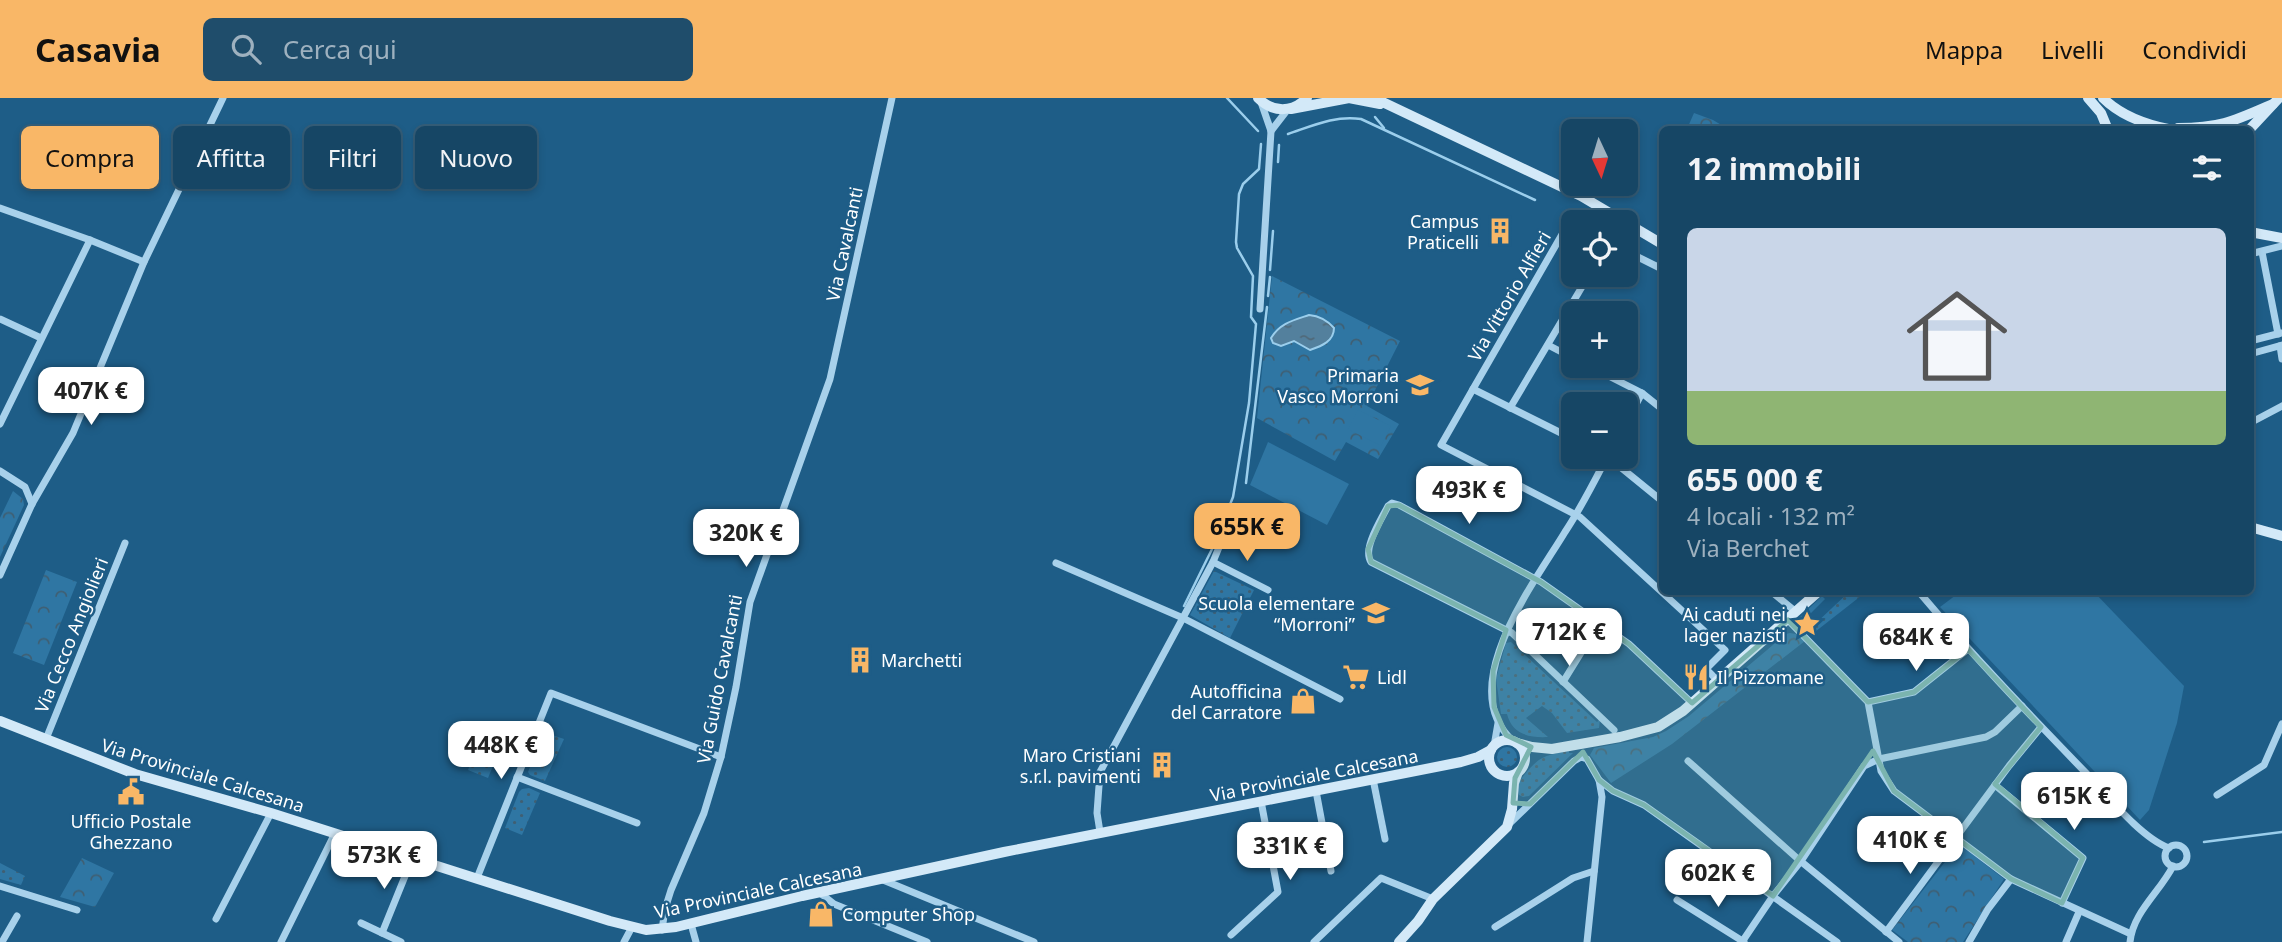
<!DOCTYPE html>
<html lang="it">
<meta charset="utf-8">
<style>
body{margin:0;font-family:"Noto Sans",sans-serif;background:#1f4d6b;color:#f1f3f6;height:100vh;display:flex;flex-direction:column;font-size:26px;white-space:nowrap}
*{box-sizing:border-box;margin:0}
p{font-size:23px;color:#9eb1bf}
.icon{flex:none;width:38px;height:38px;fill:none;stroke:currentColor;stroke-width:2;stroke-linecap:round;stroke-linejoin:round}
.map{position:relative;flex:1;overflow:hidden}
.panel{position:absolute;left:1659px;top:28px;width:595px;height:469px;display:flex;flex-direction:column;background:#164665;border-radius:10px;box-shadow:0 4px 10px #0003,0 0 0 2px #355e79}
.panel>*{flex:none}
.guide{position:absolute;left:21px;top:28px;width:665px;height:63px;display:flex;gap:14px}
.needle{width:46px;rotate:176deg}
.fabs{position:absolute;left:1561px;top:21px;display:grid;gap:14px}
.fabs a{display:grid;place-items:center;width:77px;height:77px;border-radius:10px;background:#164665;box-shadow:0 4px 10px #0003,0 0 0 2px #355e79;font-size:35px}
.price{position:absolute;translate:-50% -60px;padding:0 16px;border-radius:14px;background:#fff;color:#222;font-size:23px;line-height:46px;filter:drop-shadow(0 2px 4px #0008)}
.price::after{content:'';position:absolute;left:50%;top:42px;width:21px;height:16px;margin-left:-10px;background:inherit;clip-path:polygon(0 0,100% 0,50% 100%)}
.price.active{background:#f9b767;color:#111}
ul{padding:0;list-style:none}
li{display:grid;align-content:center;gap:14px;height:371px;padding:0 28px}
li+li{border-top:2px solid #355e79}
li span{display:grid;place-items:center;height:217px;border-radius:10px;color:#555}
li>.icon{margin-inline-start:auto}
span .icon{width:126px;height:126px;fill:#fffc;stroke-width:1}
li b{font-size:30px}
h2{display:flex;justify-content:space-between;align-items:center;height:84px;padding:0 28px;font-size:30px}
.pill{padding:0 24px;border-radius:10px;background:#164665;box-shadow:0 4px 10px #0003,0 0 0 2px #355e79;font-size:24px;line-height:63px}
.pill.active{background:#f9b767;color:#111}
header{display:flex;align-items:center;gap:42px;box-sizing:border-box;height:98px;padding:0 35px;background:#f9b767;color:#111}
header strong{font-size:33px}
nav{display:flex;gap:38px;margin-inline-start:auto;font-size:24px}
.search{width:490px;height:63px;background:#1f4d6b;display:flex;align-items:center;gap:18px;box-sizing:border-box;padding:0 24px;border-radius:10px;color:#9eb1bf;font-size:26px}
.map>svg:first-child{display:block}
.grass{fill:url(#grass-dots)}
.park{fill:url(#park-crowns)}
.garden{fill:#2f76a3}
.water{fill:url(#water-ripples);stroke:#9bceec;stroke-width:2}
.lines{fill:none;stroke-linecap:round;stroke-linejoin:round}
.stream{stroke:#9bceec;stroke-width:2.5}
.street{stroke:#a8d1eb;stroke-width:7}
.secondary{stroke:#d3e9f8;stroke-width:10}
.marked{fill:#7bb4af;fill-opacity:0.2;stroke:#7bb4af;stroke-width:5;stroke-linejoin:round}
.labels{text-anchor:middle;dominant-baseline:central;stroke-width:5;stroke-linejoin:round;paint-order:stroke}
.poi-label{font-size:18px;fill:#fff;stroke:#1e5d87;text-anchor:end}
.street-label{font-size:18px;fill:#fff;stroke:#1e5d87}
</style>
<header>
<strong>Casavia</strong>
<div class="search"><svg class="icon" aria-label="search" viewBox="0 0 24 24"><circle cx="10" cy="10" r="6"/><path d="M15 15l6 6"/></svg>Cerca qui</div>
<nav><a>Mappa</a><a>Livelli</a><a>Condividi</a></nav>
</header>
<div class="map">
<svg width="2282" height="844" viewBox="0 0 2282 844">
<defs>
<pattern id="grass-dots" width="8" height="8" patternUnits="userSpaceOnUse" patternTransform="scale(1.75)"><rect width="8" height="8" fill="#2f76a3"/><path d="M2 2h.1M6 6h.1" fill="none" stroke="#3f5f73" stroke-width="1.8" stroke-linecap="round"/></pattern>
<pattern id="park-crowns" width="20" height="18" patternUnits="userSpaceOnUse" patternTransform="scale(1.75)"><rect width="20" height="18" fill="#2f76a3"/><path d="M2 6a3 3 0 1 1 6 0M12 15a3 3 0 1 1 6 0" fill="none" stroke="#3f5f73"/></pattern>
<pattern id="water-ripples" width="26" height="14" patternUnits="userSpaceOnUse" patternTransform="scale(1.75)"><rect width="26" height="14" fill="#53809d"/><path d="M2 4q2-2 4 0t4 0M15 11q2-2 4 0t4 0" fill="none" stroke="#506979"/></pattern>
</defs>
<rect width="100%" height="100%" fill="#1e5d87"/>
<g class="grass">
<path d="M1214,473L1254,492L1230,540L1190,517Z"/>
<path d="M1849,494H1866L1811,537L1797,522L1822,498L1825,501L1806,520L1814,527Z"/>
<path d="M1511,544L1597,624L1600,621L1599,630L1567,635L1552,615L1542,608L1526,620L1548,639C1529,640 1512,636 1507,616H1501L1496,581L1506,545Z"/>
<path d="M483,633L504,641L488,680L468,672Z"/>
<path d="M543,634L564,641L545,683L530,677L528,674Z"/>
<circle cx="1507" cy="659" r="10"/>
<path d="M1569,653V655H1573L1529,698L1523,699L1519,697C1516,688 1519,683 1525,676C1540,658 1546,657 1569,653Z"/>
<path d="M529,690L540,695L522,737L505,730L519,694L522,691Z"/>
<path d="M0,765L25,778L21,787L0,781Z"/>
</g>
<g class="park">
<path d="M1694,15L1713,22L1728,31H1687Z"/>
<path d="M1272,178L1400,243L1367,308L1399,326L1378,361L1346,344L1335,363L1257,320Z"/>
<path d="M13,393L23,401L24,407L0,459V420Z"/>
<path d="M46,472L77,484L44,567L13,555Z"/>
<path d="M1790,535L1796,536L1805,543L1672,646L1611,685L1590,657L1594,650L1653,639L1666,633L1689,618L1786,536Z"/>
<path d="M1959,746L2004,781L1963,844H1908L1892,832Z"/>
<path d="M82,760L114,775L95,809L60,799Z"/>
</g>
<g class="garden">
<path d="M1358,312L1391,328L1381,348L1348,331Z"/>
<path d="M1268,344L1349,386L1327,427L1250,387Z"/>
<path d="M1960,494H2094L2184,588L2177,625L2149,712L2140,722L1940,509Z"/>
</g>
<path class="water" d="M1309,217C1320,218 1327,222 1334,230C1334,243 1322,248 1310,252L1294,243L1281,248L1273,245L1271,240C1280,225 1294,222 1309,217Z"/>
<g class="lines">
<g class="stream">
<path d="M1227,0L1258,33"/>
<path d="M1375,19L1384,30"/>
<path d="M1288,36C1312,28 1335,17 1361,21L1535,102"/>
<path d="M1278,64L1279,47"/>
<path d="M1270,172L1273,133"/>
<path d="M1268,198L1270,179"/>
<path d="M1246,385L1267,209"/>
<path d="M1184,508L1214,447L1233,399L1249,305L1256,226L1251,219L1253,178L1237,150L1236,144L1239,96L1243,86L1259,71L1261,46"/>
<path d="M2204,744L2282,734"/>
</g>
<g class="street">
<path d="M1271,33L1288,11"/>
<path d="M0,110L90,142L144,164"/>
<path d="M1626,153L1662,171"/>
<path d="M2262,154L2278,236"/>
<path d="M2250,156L2282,148"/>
<path d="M1260,211L1271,33L1261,4"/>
<path d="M0,221L41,240"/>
<path d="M2250,243L2281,235"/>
<path d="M1548,247L1573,260"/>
<path d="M2280,248L2282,261"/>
<path d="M2250,256L2282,247"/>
<path d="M1589,268L1642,295L1662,311"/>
<path d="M1473,291L1568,126L1573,129"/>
<path d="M1510,310L1589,177"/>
<path d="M1626,325L1642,295"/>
<path d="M2250,325L2282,308"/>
<path d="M0,326L90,142"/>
<path d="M1573,341L1473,291L1441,347L1580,419L1725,552L1706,571L1718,583"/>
<path d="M1608,359L1662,403"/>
<path d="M0,373L25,389L32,406"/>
<path d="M1213,464L1268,492"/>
<path d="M1056,465L1183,520L1340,601"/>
<path d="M0,477L32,406L73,335L144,164L223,0"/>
<path d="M1772,494L1796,514"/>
<path d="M1919,494C1972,557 2029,616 2086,675C2107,697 2141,740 2169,750"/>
<path d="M1788,522L1868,604L1881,673L1894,693L2011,781L2131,836"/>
<path d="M1563,584L1600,524"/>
<path d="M1868,604L1914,594L1968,551"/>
<path d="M1614,632L1512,535L1371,464C1362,451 1381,422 1388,408L1392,405L1399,407L1541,484L1629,546L1692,605"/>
<path d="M46,641L125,445"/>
<path d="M1513,643C1453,589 1535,484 1565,434C1581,410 1594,384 1607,359"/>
<path d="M1494,648L1498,625"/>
<path d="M1688,663L1798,761L1899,844"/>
<path d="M517,679L637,725"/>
<path d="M1373,681L1385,741"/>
<path d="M1599,682L1613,693L1644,707L1837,844"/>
<path d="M1995,687L2083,760L2062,805"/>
<path d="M1316,693L1331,773"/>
<path d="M2217,697L2264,667L2282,626"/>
<path d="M1507,728L1574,663L1581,659L1587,661L1599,682L1602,699L1587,844"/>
<path d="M1100,734L1097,715L1100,674L1213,464L1235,410"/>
<circle cx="2176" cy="758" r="11"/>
<path d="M477,780L551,595L721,659"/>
<path d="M883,782L1034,844"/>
<path d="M0,788L77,812"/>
<path d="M820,795L834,806L927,844"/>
<path d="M1677,802L1744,844"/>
<path d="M216,821L271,715"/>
<path d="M361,825L401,844"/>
<path d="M691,826L696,844"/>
<path d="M1495,829L1573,780L1594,773"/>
<path d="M662,832L665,811L671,792L704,715L721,659L736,589L750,504L830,281L892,0"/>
<path d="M1886,834L2009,668L2041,629"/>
<path d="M382,835L412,761"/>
<path d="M1231,837L1278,794L1261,703"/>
<path d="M2,844L17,818"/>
<path d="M281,844L335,735"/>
<path d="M624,844L632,829"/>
<path d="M1314,844L1381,780L1433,801"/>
<path d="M1742,844L1773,798L1801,763L1864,668L1879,661L1986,639L1995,634L2022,608"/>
<path d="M1969,844L1988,811L2011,781"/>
<path d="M2066,844L2079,814"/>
<path d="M2130,844C2133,814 2160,794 2173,768"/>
</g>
<g class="secondary">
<path d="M1258,0C1273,15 1292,15 1307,0"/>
<path d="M1374,0L1581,98L1662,146"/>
<path d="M2088,0L2101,15L2108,32"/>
<path d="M2103,0C2121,18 2144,26 2168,31"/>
<path d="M1291,11L1349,0L1380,6"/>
<path d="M2178,30C2221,30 2234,23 2273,6"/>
<path d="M2249,32L2279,0"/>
<path d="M2250,134L2282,140"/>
<path d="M2250,429L2282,438"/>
<path d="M0,623L135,676L271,715L610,823L646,832L676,829L802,798L1004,754L1461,664L1478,659L1491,652"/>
<circle cx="1507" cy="660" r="18"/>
<path d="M1517,645L1532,649L1552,651L1620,639L1658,629L1683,613L1818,494"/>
<path d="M1399,844L1418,823L1433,801L1507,729L1512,711L1514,685L1518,674"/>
</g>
</g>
<path class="marked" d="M1399,407L1541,484L1629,546L1692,605L1788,522L1868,604L1914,594L1968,551L2041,629L1995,686L2083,760L2062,805L2011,781L1894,693L1873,653L1773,798L1644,707L1613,693L1599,682L1583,654L1530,706L1513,705L1515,680L1531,649L1506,637L1494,609L1493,573L1506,532L1371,464L1368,451L1388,408Z"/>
<defs>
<g id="building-bare" transform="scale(2.1)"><path d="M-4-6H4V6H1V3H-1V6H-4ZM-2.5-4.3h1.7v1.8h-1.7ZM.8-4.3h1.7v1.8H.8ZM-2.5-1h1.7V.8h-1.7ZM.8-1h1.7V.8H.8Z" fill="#f9b767" stroke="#1e5d87" stroke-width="2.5" paint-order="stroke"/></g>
<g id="school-bare" transform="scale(2.1)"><path d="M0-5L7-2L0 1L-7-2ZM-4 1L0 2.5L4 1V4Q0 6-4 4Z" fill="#f9b767" stroke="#1e5d87" stroke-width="2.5" paint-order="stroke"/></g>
<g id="sight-bare" transform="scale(2.1)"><path d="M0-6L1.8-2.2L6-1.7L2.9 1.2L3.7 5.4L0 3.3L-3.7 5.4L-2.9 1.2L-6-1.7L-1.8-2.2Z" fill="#f9b767" stroke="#1e5d87" stroke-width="2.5" paint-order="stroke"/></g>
<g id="supermarket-bare" transform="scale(2.1)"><path d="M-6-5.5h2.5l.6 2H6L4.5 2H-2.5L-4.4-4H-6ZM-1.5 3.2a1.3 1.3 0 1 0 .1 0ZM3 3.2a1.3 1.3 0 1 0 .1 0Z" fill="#f9b767" stroke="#1e5d87" stroke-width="2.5" paint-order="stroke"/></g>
<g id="restaurant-bare" transform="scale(2.1)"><path d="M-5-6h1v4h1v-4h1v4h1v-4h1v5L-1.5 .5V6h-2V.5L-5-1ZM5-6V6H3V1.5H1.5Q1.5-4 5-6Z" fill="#f9b767" stroke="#1e5d87" stroke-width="2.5" paint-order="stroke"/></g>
<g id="shop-bare" transform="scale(2.1)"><path d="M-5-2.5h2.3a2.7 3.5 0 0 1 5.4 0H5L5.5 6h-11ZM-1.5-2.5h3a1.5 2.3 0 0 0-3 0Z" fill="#f9b767" stroke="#1e5d87" stroke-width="2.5" paint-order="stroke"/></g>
<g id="civic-bare" transform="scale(2.1)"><path d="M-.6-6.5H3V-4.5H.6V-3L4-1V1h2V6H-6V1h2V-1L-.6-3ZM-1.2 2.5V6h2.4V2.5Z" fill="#f9b767" stroke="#1e5d87" stroke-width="2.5" paint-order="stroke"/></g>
</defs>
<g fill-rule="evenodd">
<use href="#building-bare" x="1500" y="133"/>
<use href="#school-bare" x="1420" y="287"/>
<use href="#school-bare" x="1376" y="515"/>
<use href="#sight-bare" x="1807" y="526"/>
<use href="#building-bare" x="860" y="562"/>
<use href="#supermarket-bare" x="1356" y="579"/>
<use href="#restaurant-bare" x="1696" y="579"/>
<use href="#shop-bare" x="1303" y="603"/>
<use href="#building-bare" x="1162" y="667"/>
<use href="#civic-bare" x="131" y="694"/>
<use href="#shop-bare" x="821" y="816"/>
</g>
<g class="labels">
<g class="poi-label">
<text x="1479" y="123">Campus<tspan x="1479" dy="21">Praticelli</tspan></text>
<text x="1399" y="277">Primaria<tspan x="1399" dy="21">Vasco Morroni</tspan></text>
<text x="1355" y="505">Scuola elementare<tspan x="1355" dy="21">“Morroni”</tspan></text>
<text x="1786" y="516">Ai caduti nei<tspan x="1786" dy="21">lager nazisti</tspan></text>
<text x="881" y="562" text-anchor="start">Marchetti</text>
<text x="1377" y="579" text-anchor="start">Lidl</text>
<text x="1717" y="579" text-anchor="start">Il Pizzomane</text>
<text x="1282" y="593">Autofficina<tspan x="1282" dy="21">del Carratore</tspan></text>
<text x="1141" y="657">Maro Cristiani<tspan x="1141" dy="21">s.r.l. pavimenti</tspan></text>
<text x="131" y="723" text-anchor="middle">Ufficio Postale<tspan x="131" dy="21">Ghezzano</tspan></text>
<text x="842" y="816" text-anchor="start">Computer Shop</text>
</g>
<g class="street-label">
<text transform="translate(844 146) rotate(-78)">Via Cavalcanti</text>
<text transform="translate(1509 198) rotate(-60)">Via Vittorio Alfieri</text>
<text transform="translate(71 537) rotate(-68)">Via Cecco Angiolieri</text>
<text transform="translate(719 581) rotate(-79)">Via Guido Cavalcanti</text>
<text transform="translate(203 677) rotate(17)">Via Provinciale Calcesana</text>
<text transform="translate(1314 677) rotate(-11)">Via Provinciale Calcesana</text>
<text transform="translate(758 792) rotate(-12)">Via Provinciale Calcesana</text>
</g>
</g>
</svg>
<div class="fabs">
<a><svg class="needle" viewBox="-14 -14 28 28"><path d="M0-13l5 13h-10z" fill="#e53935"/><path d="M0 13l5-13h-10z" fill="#9eb1bf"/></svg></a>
<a><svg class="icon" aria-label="locate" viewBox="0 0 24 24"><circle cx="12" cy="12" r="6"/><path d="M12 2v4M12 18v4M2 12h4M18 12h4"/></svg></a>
<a>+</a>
<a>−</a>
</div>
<b class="price" style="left:91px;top:329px">407K €</b>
<b class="price" style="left:1469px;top:428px">493K €</b>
<b class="price active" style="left:1247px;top:465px">655K €</b>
<b class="price" style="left:746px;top:471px">320K €</b>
<b class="price" style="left:1569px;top:570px">712K €</b>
<b class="price" style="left:1916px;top:575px">684K €</b>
<b class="price" style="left:501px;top:683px">448K €</b>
<b class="price" style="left:2074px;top:734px">615K €</b>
<b class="price" style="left:1910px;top:778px">410K €</b>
<b class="price" style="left:1290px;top:784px">331K €</b>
<b class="price" style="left:384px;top:793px">573K €</b>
<b class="price" style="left:1718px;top:811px">602K €</b>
<div class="guide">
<a class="pill active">Compra</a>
<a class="pill">Affitta</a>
<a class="pill">Filtri</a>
<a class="pill">Nuovo</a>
</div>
<section class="panel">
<h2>12 immobili<svg class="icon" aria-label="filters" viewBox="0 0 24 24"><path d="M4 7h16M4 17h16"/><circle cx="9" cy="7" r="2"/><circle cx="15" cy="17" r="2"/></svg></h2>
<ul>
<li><span style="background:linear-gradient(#c9d6e8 75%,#8fb573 0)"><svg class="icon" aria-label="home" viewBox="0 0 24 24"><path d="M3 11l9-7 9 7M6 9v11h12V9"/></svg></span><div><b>655 000 €</b><p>4 locali · 132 m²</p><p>Via Berchet</p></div></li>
</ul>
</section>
</div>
